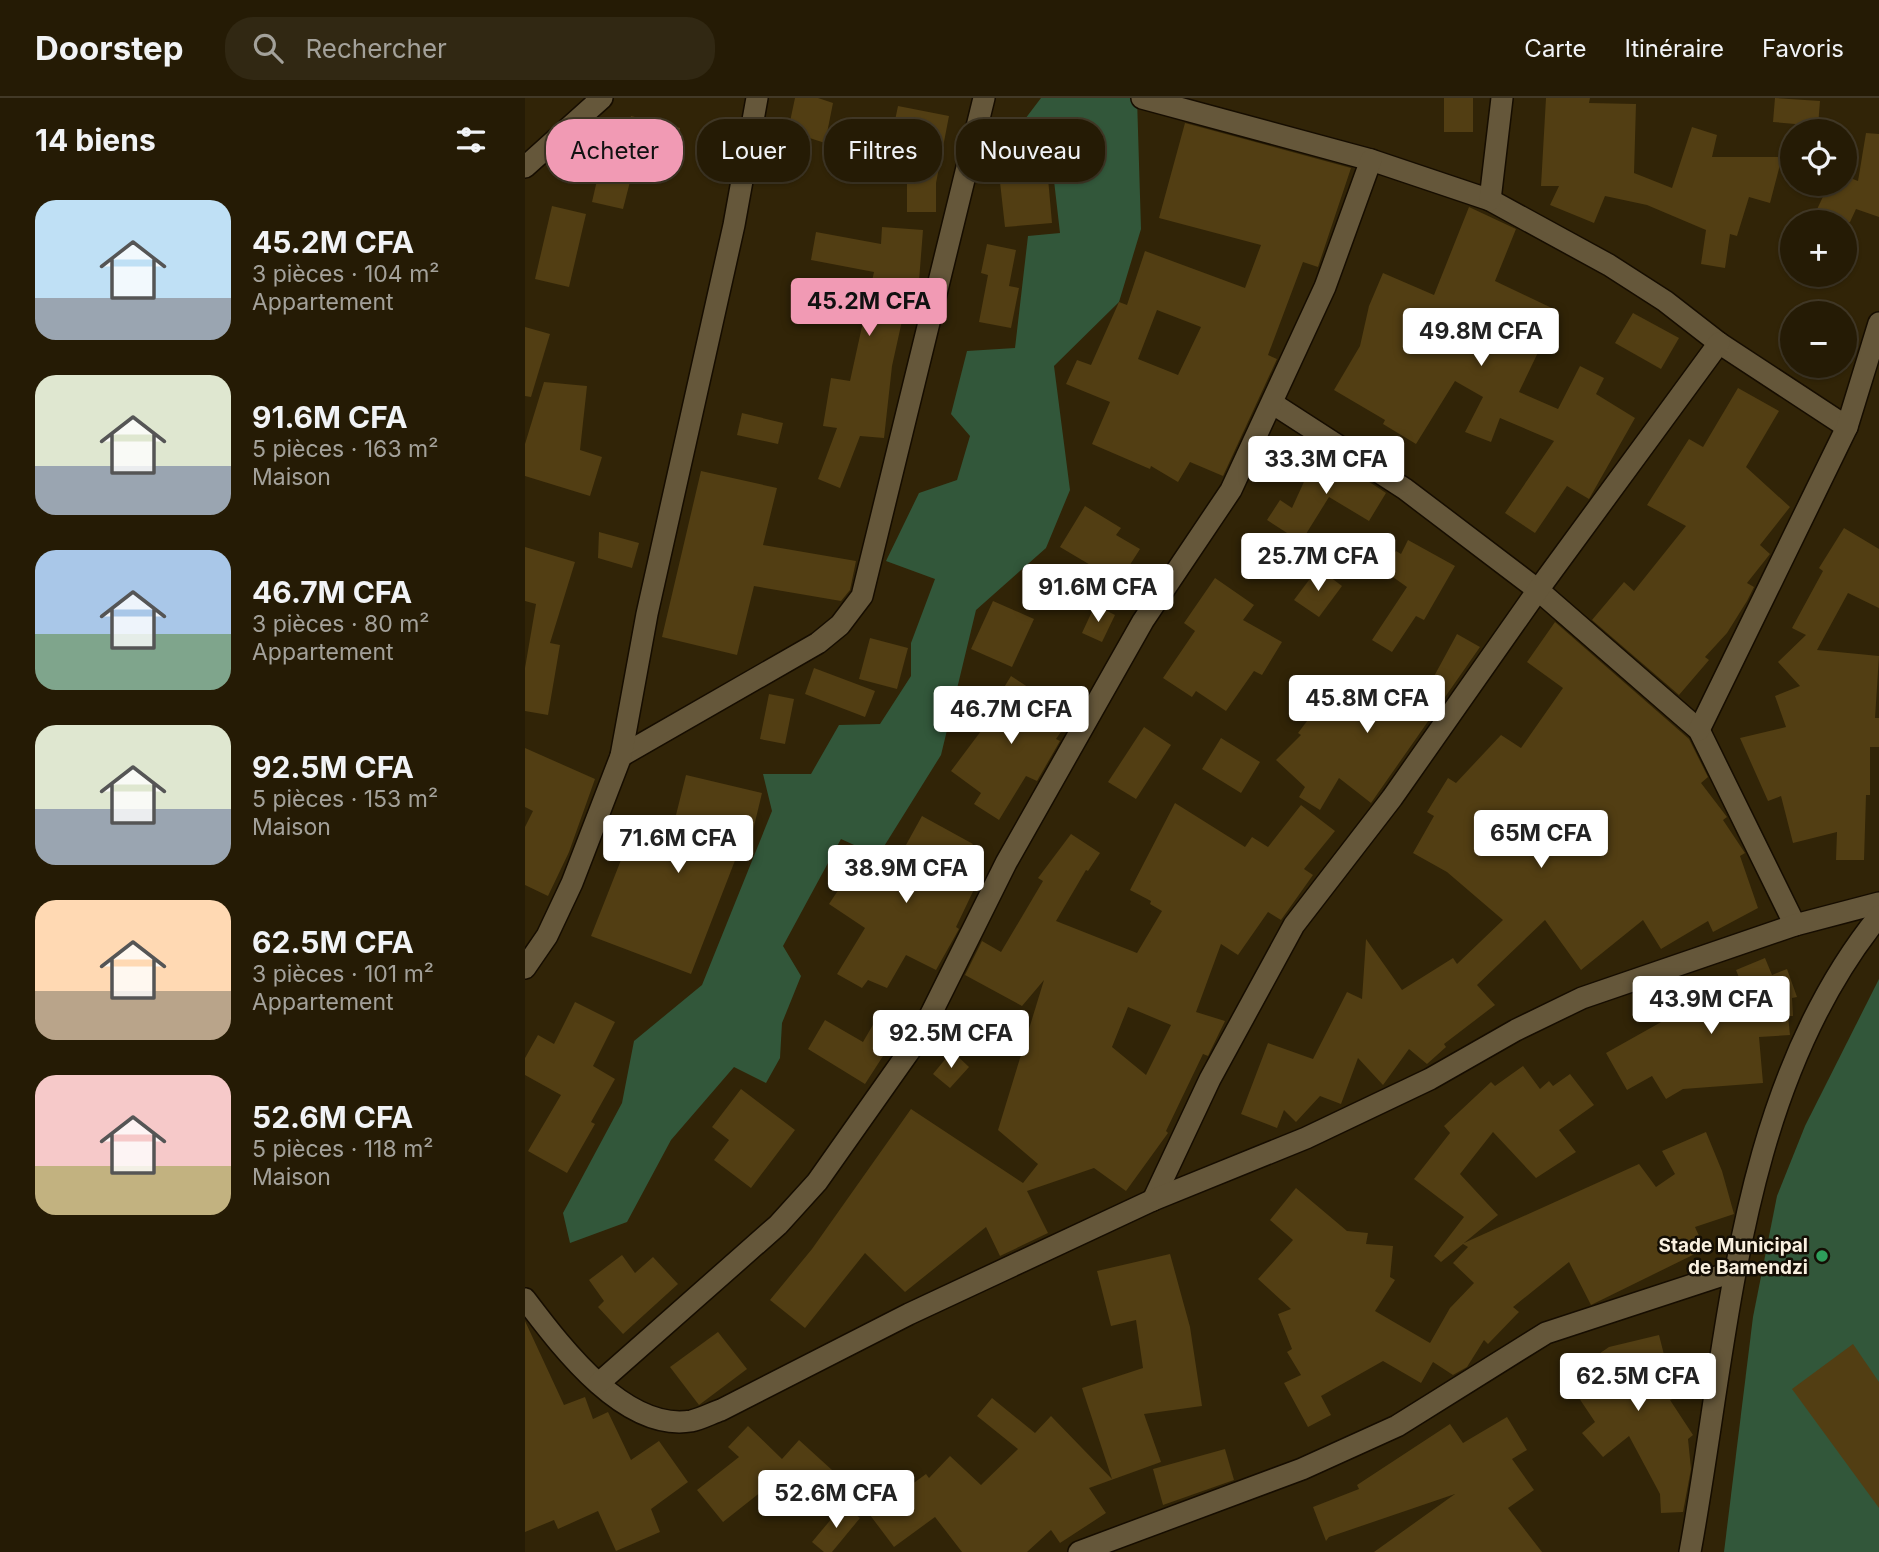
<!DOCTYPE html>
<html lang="fr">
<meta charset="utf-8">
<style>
body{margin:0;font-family:Inter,sans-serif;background:#312813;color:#f1f3f6;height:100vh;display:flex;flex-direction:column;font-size:26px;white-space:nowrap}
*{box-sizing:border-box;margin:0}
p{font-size:23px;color:#a3a19a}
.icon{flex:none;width:38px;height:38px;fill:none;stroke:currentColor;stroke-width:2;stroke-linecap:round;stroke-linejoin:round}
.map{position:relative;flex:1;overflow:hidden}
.panel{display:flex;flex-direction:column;background:#251b05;width:525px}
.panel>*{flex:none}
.guide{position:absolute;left:21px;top:21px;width:665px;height:63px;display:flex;gap:14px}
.controls{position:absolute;left:1255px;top:21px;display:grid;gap:14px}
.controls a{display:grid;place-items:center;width:77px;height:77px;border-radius:50%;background:#251b05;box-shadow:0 2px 5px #0004,0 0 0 2px #423927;font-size:35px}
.price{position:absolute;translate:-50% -60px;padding:0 16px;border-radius:7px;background:#fff;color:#222;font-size:23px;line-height:46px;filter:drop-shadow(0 2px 4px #0008)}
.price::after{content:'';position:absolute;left:50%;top:42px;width:21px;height:16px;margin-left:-10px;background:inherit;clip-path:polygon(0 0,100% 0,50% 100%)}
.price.selected{background:#f19ab4;color:#111}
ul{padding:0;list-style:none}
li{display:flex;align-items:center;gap:21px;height:175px;padding:0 35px}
li span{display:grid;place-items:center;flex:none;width:196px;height:140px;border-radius:21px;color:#555}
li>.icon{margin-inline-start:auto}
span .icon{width:84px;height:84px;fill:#fffc;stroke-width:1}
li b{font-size:30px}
h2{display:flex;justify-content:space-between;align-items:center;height:84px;padding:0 35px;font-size:30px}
.pill{padding:0 24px;border-radius:28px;background:#251b05;box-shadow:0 2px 5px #0004,0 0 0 2px #423927;font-size:24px;line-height:63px}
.pill.selected{background:#f19ab4;color:#111}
header{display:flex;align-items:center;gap:42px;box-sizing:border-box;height:98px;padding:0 35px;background:#251b05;border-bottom:2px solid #423927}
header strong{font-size:33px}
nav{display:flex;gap:38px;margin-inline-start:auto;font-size:24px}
.search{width:490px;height:63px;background:#312813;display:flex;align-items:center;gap:18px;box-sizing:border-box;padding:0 24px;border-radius:28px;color:#a3a19a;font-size:26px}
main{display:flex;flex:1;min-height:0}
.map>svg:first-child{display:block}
.green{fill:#32573a}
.building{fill:#523e13;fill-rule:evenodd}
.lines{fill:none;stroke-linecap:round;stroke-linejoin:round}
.minor-casing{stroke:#160d00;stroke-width:24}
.tertiary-casing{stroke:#160d00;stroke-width:24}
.minor{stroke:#65573a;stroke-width:21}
.tertiary{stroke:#65573a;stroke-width:21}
.leisure-dot{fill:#2e9e5b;stroke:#140e04;stroke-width:2.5}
.labels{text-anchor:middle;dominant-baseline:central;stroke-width:5;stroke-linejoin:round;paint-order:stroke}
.poi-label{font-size:19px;font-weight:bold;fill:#f9f0e0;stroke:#140e04;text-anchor:end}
</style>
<header>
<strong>Doorstep</strong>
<div class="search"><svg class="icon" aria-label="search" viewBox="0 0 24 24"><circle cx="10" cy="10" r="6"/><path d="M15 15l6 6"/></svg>Rechercher</div>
<nav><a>Carte</a><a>Itinéraire</a><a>Favoris</a></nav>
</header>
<main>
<section class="panel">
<h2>14 biens<svg class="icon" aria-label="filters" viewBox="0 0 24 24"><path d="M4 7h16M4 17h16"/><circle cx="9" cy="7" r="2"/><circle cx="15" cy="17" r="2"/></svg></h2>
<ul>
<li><span style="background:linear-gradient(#bfe0f5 70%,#9aa5b1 0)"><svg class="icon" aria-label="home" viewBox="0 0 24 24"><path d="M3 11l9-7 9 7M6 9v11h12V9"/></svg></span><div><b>45.2M CFA</b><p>3 pièces · 104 m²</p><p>Appartement</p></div></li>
<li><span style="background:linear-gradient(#dfe7d0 65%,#9aa5b1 0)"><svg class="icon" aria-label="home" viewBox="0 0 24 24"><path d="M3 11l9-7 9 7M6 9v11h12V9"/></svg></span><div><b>91.6M CFA</b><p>5 pièces · 163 m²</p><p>Maison</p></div></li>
<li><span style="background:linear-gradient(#a9c7e8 60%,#7fa58c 0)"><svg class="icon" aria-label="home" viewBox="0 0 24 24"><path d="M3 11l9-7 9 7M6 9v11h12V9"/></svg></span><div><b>46.7M CFA</b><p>3 pièces · 80 m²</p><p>Appartement</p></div></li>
<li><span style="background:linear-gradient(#dfe7d0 60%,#9aa5b1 0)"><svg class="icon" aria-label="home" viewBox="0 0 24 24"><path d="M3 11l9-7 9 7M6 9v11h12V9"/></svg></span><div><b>92.5M CFA</b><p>5 pièces · 153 m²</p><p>Maison</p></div></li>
<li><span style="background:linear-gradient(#ffd9b3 65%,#b9a48a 0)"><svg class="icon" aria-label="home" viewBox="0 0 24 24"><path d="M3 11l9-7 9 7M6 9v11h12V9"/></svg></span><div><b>62.5M CFA</b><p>3 pièces · 101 m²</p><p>Appartement</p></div></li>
<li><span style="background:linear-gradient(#f6c9c9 65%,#c2b280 0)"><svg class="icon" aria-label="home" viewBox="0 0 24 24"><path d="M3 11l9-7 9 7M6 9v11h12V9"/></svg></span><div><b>52.6M CFA</b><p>5 pièces · 118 m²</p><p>Maison</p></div></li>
</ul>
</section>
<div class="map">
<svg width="1354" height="1454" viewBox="0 0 1354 1454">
<rect width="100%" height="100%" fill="#312407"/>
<g class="green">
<path d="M516,0H612L616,131L594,204L529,268L545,392L521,450L451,512L416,657L353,758L316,741L258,848L276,878L257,925L255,960L241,985L209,969L146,1042L102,1124L45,1145L38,1115L97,1005L109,943L177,887L247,713L238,676H286L314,627L355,626L386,578V545L410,481L361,463L394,395L432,382L445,338L426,316L442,253L490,250L503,138L535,135L524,39L494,29Z"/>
<path d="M1354,881V1454H1199L1228,1219L1252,1098L1280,1028Z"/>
</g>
<g class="building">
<path d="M270,0H293L308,5L300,45L263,33Z"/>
<rect x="919" y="0" width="29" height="34"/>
<path d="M1021,0H1065L1064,5L1111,6L1109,75L1147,90L1167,29L1192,37L1187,59H1257L1245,105L1224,99L1212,138L1205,136L1200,170L1176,166L1181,132L1122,107L1080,98L1069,125L1025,107L1034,88H1016Z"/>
<path d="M1250,0L1295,3L1293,28L1248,24Z"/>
<path d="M373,8L424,18L411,85V114H382V60L363,56Z"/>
<path d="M106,18L155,30L149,56L100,44Z"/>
<path d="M660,25L826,70L793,169L778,164L743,257L752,261L698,378L665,364L653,384L626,368L625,371L567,346L585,304L541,286L552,262L566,267L594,204L602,207L620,153L720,190L736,147L634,120ZM632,212L676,229L653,277L613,261Z"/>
<path d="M481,34L514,39L507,81L523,80L527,125L480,129L474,75Z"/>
<path d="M1341,35L1354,36V119L1331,111L1325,124H1286L1304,86H1320V78L1333,83Z"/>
<path d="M78,56L110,64L98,111L67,104Z"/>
<path d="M27,108L61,116L44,189L10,181Z"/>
<path d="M944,109L991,131L970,183L1033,213L994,294L1033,311L1055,268L1079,280L1071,296L1110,320L1064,401L1042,388L1010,435L980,415L1029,343L975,320L966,344L940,334L958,299L930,283L891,346L858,326L860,322L809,292L835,248L844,208L858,175L909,197Z"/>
<path d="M357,129L398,132L394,183L386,182L367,268L359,340L335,338L315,390L293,381L312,330L298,328L306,280L325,283L349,174L286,162L291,134L356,146Z"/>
<path d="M462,146L491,152L484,188L494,190L486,230L454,224L463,177L456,175Z"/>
<path d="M1108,215L1154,240L1136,271L1090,245Z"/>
<path d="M0,229L25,236L6,299L0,298Z"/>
<path d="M19,284L62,288L55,352L77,359L65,398L0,378V346Z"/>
<path d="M1213,290L1254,313L1221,369L1265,409L1235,447L1245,456L1222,485L1229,489L1222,503L1202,535L1180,559L1184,562L1154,597L1067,522L1099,484L1109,493L1161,428L1122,407L1164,341L1178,349Z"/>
<path d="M217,315L258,325L253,346L212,337Z"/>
<path d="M794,351L861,395L844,423L804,399L776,444L742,422L755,402L767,410Z"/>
<path d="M176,373L252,390L238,447L331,463L325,492L316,503L229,488L212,557L137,539Z"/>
<path d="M560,408L596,430L591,437L615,451L594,484L535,449Z"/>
<path d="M1319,430L1354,451V510L1323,495L1292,552L1354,558L1350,620H1354V649H1345V697H1341L1339,762H1311L1312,734L1268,745L1256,698L1243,703L1215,640L1261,629L1250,598L1275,588L1253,564L1281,537L1267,530L1298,473L1294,470Z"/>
<path d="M74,434L114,445L107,470L73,460Z"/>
<path d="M883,442L930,468L899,522L891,518L867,554L847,542L882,489L858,472L871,453L876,456Z"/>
<path d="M0,449L50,464L25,545L35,547L23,617L0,613V570L11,506L0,503Z"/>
<path d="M793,470L817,488L794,519L769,502Z"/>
<path d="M690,480L729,507L718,522L757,544L737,577L729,573L701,613L671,593L667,599L638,580L670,533L659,525Z"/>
<path d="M468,503L509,521L487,569L446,551Z"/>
<path d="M570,507L590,517L577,544L557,535Z"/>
<path d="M1030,524L1164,641L1183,679L1176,685L1202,719L1198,722L1220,755L1215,758L1233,810L1188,834L1183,823L1136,851L1118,822L1056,872L1020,822L952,887L970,907L919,946L921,949L902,966L884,951L858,987L833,960L816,1006L795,998L771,1024L759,1012L752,1030L716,1016L743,945L788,961L822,894L837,901L841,841L877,892L928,860L932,866L978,822L922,774L888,755L909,718L902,714L923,680L931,685L976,637L996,650L1038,590L1002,564Z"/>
<path d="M932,536L955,549L846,705L814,680L795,712L774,699L780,689L751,662L776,637L773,635L801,598L817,613L834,590L879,616L903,580L907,582Z"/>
<path d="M345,540L383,550L372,591L334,581Z"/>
<path d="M289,570L350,593L340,619L280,596Z"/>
<path d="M486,578L547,618L531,641L535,643L512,683L501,678L474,722L449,706L456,695L426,673L465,621L461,619Z"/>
<path d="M244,596L269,601L260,646L235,641Z"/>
<path d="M619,629L646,647L611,701L583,684Z"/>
<path d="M696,640L735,664L716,695L677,671Z"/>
<path d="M0,650L70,681L44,754L23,798L0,787V729L8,713L0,709Z"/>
<path d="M161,677L237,695L224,749L216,747L166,876L66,838L111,724L146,737Z"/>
<path d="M650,705L720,749L727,739L743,749L776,707L810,733L779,771L788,777L756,822L743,814L713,857L696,846L671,914L700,923L683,958L678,956L641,1033L643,1035L601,1093L569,1070L502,1093L523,1135L475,1158L461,1129L380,1194L340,1155L280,1230L245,1202L287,1151L386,1011L498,1085L513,1066L473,1032L519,882L497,908L440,877L457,843L476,854L518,783L513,780L546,736L575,755L563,773L561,772L531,823L612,855L637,813L625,806L626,803L605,792ZM603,909L646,927L621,977L587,949Z"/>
<path d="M397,718L448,746L434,771L454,781L431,829L434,831L411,872L381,857L362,890L343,882L337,890L312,876L340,830L304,806L338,755L366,774Z"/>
<path d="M1240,860L1247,877L1262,871L1272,899L1267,900L1268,918H1263L1265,937L1234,939L1238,985L1158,991L1141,1001L1127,978L1102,992L1081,955L1138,923L1134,916L1172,898L1219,892L1211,872Z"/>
<path d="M50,904L90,924L68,968L90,981L66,1024L70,1026L42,1075L3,1053L36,997L0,977V960L13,937L29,946Z"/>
<path d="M356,913L382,927L365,957L360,955L340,986L283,951L300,922L338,944Z"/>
<path d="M427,953L444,969L425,990L408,976Z"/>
<path d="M998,968L1015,991L1024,983L1028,988L1045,976L1069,1007L1034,1032L1051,1054L1011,1080L968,1034L935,1076L973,1117L939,1145L1114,1066L1131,1089L1150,1076L1137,1053L1181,1034L1197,1073L1209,1116L1170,1129L1180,1151L1066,1207L1044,1164L988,1209L994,1214L963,1246L959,1242L942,1269L928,1277L908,1264L896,1285L858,1263L796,1298L806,1317L783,1329L759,1285L776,1277L762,1254L767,1251L753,1216L766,1211L733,1181L768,1142L745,1122L771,1090L822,1133L843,1135L841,1146L868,1148L865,1179L870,1182L850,1213L905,1245L925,1210L949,1185L928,1165L943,1149L938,1146L916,1164L909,1158L939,1119L889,1081L925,1035L919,1028L966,984L970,988Z"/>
<path d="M216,991L270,1032L226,1090L189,1062L204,1042L187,1029Z"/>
<path d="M645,1156L665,1229L677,1308L619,1316L636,1364L564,1390L581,1415L535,1445L526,1432L502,1454H437L410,1419L369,1449L345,1417L401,1376L404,1380L425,1358L456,1387L493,1351L452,1318L467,1300L510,1335L526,1318L587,1381L557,1290L618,1270L611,1222L586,1228L572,1173Z"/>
<path d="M97,1157L110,1175L128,1159L153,1186L98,1236L73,1209L79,1203L64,1182Z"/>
<path d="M0,1223L39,1307L60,1299L68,1321L83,1314L106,1362L134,1343L163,1384L126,1411L135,1434L91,1453L73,1413L33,1431L29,1422L0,1434Z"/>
<path d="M193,1234L222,1271L174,1307L145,1269Z"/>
<path d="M1134,1237L1150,1300L1145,1302L1168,1337L1163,1341L1166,1371L1158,1414L1136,1415L1135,1396L1104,1338L1078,1359L1057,1335L1070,1324L1040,1279L1084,1249Z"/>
<path d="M1328,1246L1354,1284V1410L1267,1291Z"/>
<path d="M982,1319L1002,1352L987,1361L1009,1392L983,1410L1017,1454H849L930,1396L804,1439L801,1443L788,1409L834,1391L832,1387L925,1326L938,1345Z"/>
<path d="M223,1328L257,1361L274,1342L307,1372L284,1397L260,1375L198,1424L172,1392L214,1359L203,1349Z"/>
<path d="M700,1351L709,1382L638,1407L628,1371Z"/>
<path d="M318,1407L335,1420L307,1454H299L287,1444Z"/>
</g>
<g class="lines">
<g class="minor-casing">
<g id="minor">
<path d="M617,0L846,62L965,102L1084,167L1140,203L1194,245L1322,329"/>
<path d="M0,69L77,0"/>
<path d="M965,102L977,0"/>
<path d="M747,305L880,391L1013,492L1174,632L1270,827"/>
<path d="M1174,632L1322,329L1354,225"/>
<path d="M96,658L293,545L315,527L337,498L459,0"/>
<path d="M0,870L22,838L47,785L96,658L122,516L209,127L232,0"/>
<path d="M628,1102L685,981L769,827L867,700L1013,492L1194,245"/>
<path d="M0,1201C35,1247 99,1334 166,1323C176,1321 187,1315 196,1312L384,1216L628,1102L781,1040L905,981L991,932L1057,900L1270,827L1354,805"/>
<path d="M74,1285L253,1127L292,1084L395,938L481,765L618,523L706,392L800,189L846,62"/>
<path d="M554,1454L777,1371L872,1328L1021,1235L1210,1173"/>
</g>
</g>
<g class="tertiary-casing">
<path id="tertiary" d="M1165,1454C1204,1242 1212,993 1354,818"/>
</g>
<use href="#minor" class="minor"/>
<use href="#tertiary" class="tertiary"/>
</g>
<circle class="leisure-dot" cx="1297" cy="1158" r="7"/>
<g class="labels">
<g class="poi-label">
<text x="1283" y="1147">Stade Municipal<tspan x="1283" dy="22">de Bamendzi</tspan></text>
</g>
</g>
</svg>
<div class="controls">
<a><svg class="icon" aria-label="locate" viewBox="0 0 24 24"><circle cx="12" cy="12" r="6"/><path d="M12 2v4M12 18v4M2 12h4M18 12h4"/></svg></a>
<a>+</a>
<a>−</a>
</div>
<b class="price selected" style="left:344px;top:240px">45.2M CFA</b>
<b class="price" style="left:956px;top:270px">49.8M CFA</b>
<b class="price" style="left:801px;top:398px">33.3M CFA</b>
<b class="price" style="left:793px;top:495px">25.7M CFA</b>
<b class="price" style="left:573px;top:526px">91.6M CFA</b>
<b class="price" style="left:842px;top:637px">45.8M CFA</b>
<b class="price" style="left:486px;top:648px">46.7M CFA</b>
<b class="price" style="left:1016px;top:772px">65M CFA</b>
<b class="price" style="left:153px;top:777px">71.6M CFA</b>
<b class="price" style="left:381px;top:807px">38.9M CFA</b>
<b class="price" style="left:1186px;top:938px">43.9M CFA</b>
<b class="price" style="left:426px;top:972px">92.5M CFA</b>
<b class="price" style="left:1113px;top:1315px">62.5M CFA</b>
<b class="price" style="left:311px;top:1432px">52.6M CFA</b>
<div class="guide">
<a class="pill selected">Acheter</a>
<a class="pill">Louer</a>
<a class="pill">Filtres</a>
<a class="pill">Nouveau</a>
</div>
</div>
</main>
